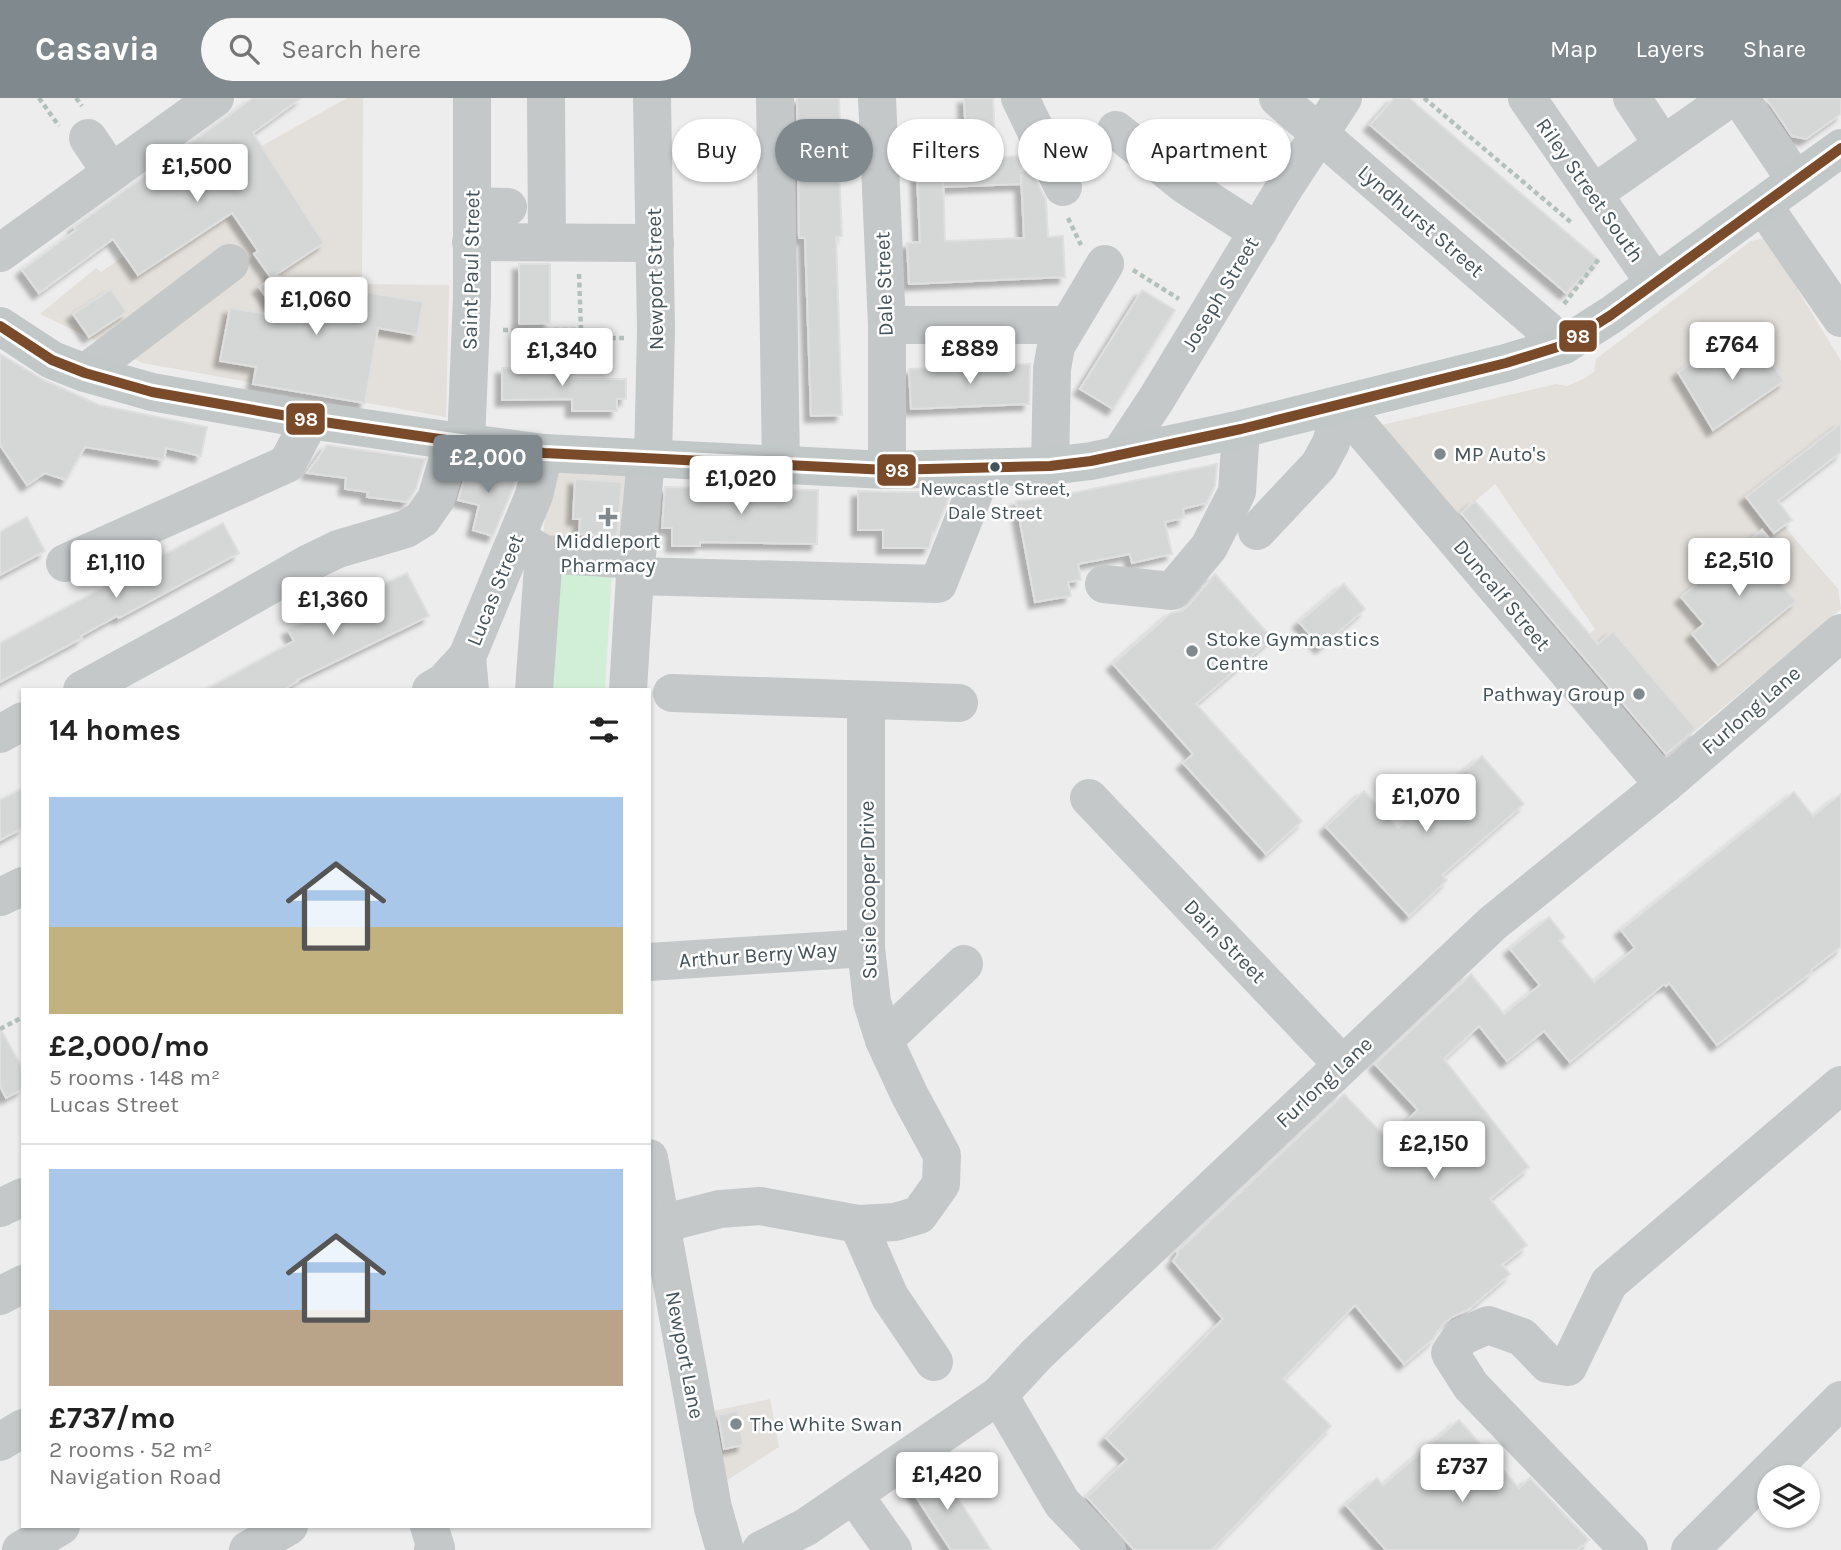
<!DOCTYPE html>
<meta charset="utf-8">
<style>
body{margin:0;font-family:Karla,sans-serif;background:#f6f6f6;color:#222;height:100vh;display:flex;flex-direction:column;font-size:26px;white-space:nowrap}
*{box-sizing:border-box;margin:0}
p{font-size:23px;color:#767676}
.icon{flex:none;width:38px;height:38px;fill:none;stroke:currentColor;stroke-width:2;stroke-linecap:round;stroke-linejoin:round}
.map{position:relative;flex:1;overflow:hidden}
.panel{position:absolute;left:21px;top:590px;width:630px;height:840px;display:flex;flex-direction:column;background:#fff;border-radius:0px;box-shadow:0 2px 5px #0004}
.panel>*{flex:none}
.top-card{position:absolute;left:672px;top:21px;width:665px;height:63px;display:flex;gap:14px}
.tools{position:absolute;left:1757px;top:1367px;display:grid;gap:14px}
.tools a{display:grid;place-items:center;width:63px;height:63px;border-radius:50%;background:#fff;box-shadow:0 2px 5px #0004;font-size:35px}
.price{position:absolute;translate:-50% -60px;padding:0 16px;border-radius:7px;background:#fff;color:#222;font-size:23px;line-height:46px;filter:drop-shadow(0 2px 4px #0008)}
.price::after{content:'';position:absolute;left:50%;top:42px;width:21px;height:16px;margin-left:-10px;background:inherit;clip-path:polygon(0 0,100% 0,50% 100%)}
.price.active{background:#80898d;color:#fff}
ul{padding:0;list-style:none}
li{display:grid;align-content:center;gap:14px;height:371px;padding:0 28px}
li+li{border-top:2px solid #e0e0e0}
li span{display:grid;place-items:center;height:217px;border-radius:0px;color:#555}
li>.icon{margin-inline-start:auto}
span .icon{width:126px;height:126px;fill:#fffc;stroke-width:1}
li b{font-size:30px}
h2{display:flex;justify-content:space-between;align-items:center;height:84px;padding:0 28px;font-size:30px}
.pill{padding:0 24px;border-radius:32px;background:#fff;box-shadow:0 2px 5px #0004;font-size:24px;line-height:63px}
.pill.active{background:#80898d;color:#fff}
header{display:flex;align-items:center;gap:42px;box-sizing:border-box;height:98px;padding:0 35px;background:#80898d;color:#fff}
header strong{font-size:33px}
nav{display:flex;gap:38px;margin-inline-start:auto;font-size:24px}
.search{width:490px;height:63px;background:#f6f6f6;display:flex;align-items:center;gap:18px;box-sizing:border-box;padding:0 24px;border-radius:38px;color:#767676;font-size:26px}
.map>svg:first-child{display:block}
.commercial{fill:#e3dfda}
.green{fill:#d1eed6}
.building{fill:#d5d6d6;stroke:#dfdfe0;stroke-width:2;fill-rule:evenodd;filter:url(#shadow)}
.lines{fill:none;stroke-linecap:round;stroke-linejoin:round}
.path{stroke:#b3c1ba;stroke-width:4.5;stroke-dasharray:5 3.5;stroke-linecap:butt}
.minor{stroke:#c4c8c9;stroke-width:38}
.major{stroke:#c2c7c8;stroke-width:38}
.bus-1-casing{stroke:#fff;stroke-width:16}
.bus-1{stroke:#7a4b2a;stroke-width:10}
.poi-dot{fill:#80898d;stroke:#fff;stroke-width:2.5}
.bus-dot{fill:#445359;stroke:#fff;stroke-width:2.5}
.labels{text-anchor:middle;dominant-baseline:central;stroke-width:5;stroke-linejoin:round;paint-order:stroke}
.bus-label{font-size:19px;fill:#445359;stroke:#fff}
.street-label{font-size:21px;fill:#445359;stroke:#fff}
.poi-label{font-size:21px;fill:#445359;stroke:#fff;text-anchor:start}
.line-badge{stroke:#fff;stroke-width:2.5}
.badge-label{font-size:19px;text-anchor:middle;font-weight:bold;fill:#fff}
</style>
<header>
<strong>Casavia</strong>
<div class="search"><svg class="icon" aria-label="search" viewBox="0 0 24 24"><circle cx="10" cy="10" r="6"/><path d="M15 15l6 6"/></svg>Search here</div>
<nav><a>Map</a><a>Layers</a><a>Share</a></nav>
</header>
<div class="map">
<svg width="1841" height="1452" viewBox="0 0 1841 1452">
<defs>
<filter id="shadow"><feDropShadow dx="-6" dy="6" stdDeviation="2" flood-color="#0004"/></filter>
</defs>
<rect width="100%" height="100%" fill="#eeeded"/>
<g class="commercial">
<path d="M347,0H363L362,186L449,187L446,319L143,265L40,216L96,170L101,174L210,97L260,49Z"/>
<path d="M1764,140L1773,151L1841,263V326L1746,399L1774,435L1784,428L1838,491L1841,511L1665,658L1573,550L1595,531L1495,386L1458,418L1382,327L1556,286L1567,288L1583,281L1594,274L1596,261L1751,143Z"/>
<path d="M548,365L636,371L631,453L543,448Z"/>
<path d="M770,1301L779,1349L726,1383L713,1313Z"/>
</g>
<path class="green" d="M546,467L612,471L605,591L538,592Z"/>
<g class="building">
<path d="M253,0H301L253,35L324,145L271,180L254,156L258,153L232,115L138,177L113,141L39,195L22,172L76,132L74,129Z"/>
<path d="M797,0H839L840,24H837L842,138L836,139L842,317L811,318L805,140H799Z"/>
<path d="M964,0H993L996,59L1020,58L1021,73L1031,72L1046,102L1048,139L1063,138L1065,179L909,186L907,145L920,144L917,77L943,76L942,61L967,60ZM943,76V89L1021,86V76L1024,140L945,143Z"/>
<path d="M1394,0H1409L1599,162L1566,195L1370,27Z"/>
<path d="M1766,0H1841V16L1806,41L1792,38Z"/>
<path d="M519,166H550V225L519,226Z"/>
<path d="M275,178L423,204L417,237L378,230L365,305L253,286L256,269L220,263L230,210L279,218L259,189Z"/>
<path d="M111,191L127,214L89,239L73,216Z"/>
<path d="M1142,192L1175,212L1113,311L1080,291Z"/>
<path d="M1759,237L1771,255L1767,257L1784,283L1713,332L1678,274L1692,265L1708,270Z"/>
<path d="M0,256L44,282L99,307L207,329L201,358L166,350L164,362L85,349L66,382L45,375L27,387L0,347Z"/>
<path d="M1030,266L1029,306L911,311L909,271Z"/>
<path d="M502,270H571V281H626V301H617V313H572V301L502,302Z"/>
<path d="M1841,325V354L1778,403L1792,422L1774,435L1746,399Z"/>
<path d="M327,347L425,361L416,391L407,404L367,399L368,394L345,391L346,380L307,375Z"/>
<path d="M1217,366L1215,388L1207,405L1183,411L1184,420L1165,424L1172,456L1132,465L1130,456L1078,466L1081,482L1068,484L1071,498L1035,504L1016,403L1052,399Z"/>
<path d="M469,367L517,375L513,390L493,438L473,432L479,407L458,402Z"/>
<path d="M575,381L622,384L617,439L579,436L580,421H573Z"/>
<path d="M665,389L818,392L817,446L700,444V448H672V430H662Z"/>
<path d="M858,393L886,394H951L935,434H933L929,450H883V432H858Z"/>
<path d="M1475,403L1598,546L1613,533L1696,631L1666,656L1461,415Z"/>
<path d="M27,419L45,453L0,477V434Z"/>
<path d="M223,425L239,455L119,520L117,518L81,538L82,540L0,584V545Z"/>
<path d="M1762,432L1787,462L1772,475L1796,503L1718,567L1692,536L1704,526L1681,499Z"/>
<path d="M407,475L429,518L297,582L298,583L283,592H205L294,543L288,532Z"/>
<path d="M1215,476L1272,540L1196,606L1302,723L1266,756L1183,665L1193,656L1113,566L1171,515L1181,513L1188,508Z"/>
<path d="M1344,486L1365,511L1321,549L1299,524Z"/>
<path d="M1482,658L1524,706L1442,777L1447,782L1409,818L1326,729L1364,693L1398,730Z"/>
<path d="M23,690V730L0,742V702Z"/>
<path d="M1794,694L1813,718L1841,696V849L1811,872L1812,874L1717,947L1669,885L1666,888L1664,886L1570,964L1544,933L1507,963L1479,928L1444,961L1529,1069L1490,1101L1527,1147L1502,1167L1510,1176L1468,1212L1452,1219L1443,1226L1432,1242L1404,1266L1355,1207L1283,1281L1331,1328L1212,1452H1134L1087,1399L1127,1361L1106,1340L1223,1221L1173,1163L1178,1156L1177,1154L1344,996L1387,1041L1418,1012L1375,966L1471,876L1504,916L1540,887L1510,851L1549,819L1565,839L1560,843L1594,884L1635,850L1621,832Z"/>
<path d="M0,930L23,971V991L6,1000L0,988Z"/>
<path d="M738,1312L743,1347L724,1351L718,1317Z"/>
<path d="M1459,1322L1519,1390L1530,1380L1589,1442L1577,1452H1386L1346,1407L1377,1380L1383,1387Z"/>
<path d="M935,1367L967,1414L991,1452H951L931,1422L908,1386Z"/>
</g>
<g class="lines">
<g class="path">
<path d="M39,0L59,28"/>
<path d="M76,0L82,8"/>
<path d="M1424,0L1573,126"/>
<path d="M1068,120L1081,147"/>
<path d="M1133,172L1179,201"/>
<path d="M579,176L581,232"/>
<path d="M1564,206L1599,161"/>
<path d="M503,232H581L591,240H624"/>
<path d="M0,931L23,919"/>
</g>
<g class="minor">
<path d="M546,0L547,144"/>
<path d="M652,0L656,232L653,362"/>
<path d="M775,0L781,367"/>
<path d="M877,0L887,227V372"/>
<path d="M1020,0L1063,89"/>
<path d="M1278,0L1564,247"/>
<path d="M1527,0L1654,184"/>
<path d="M1632,0L1663,47"/>
<path d="M1740,0L1796,83"/>
<path d="M1116,32L1185,87L1258,134"/>
<path d="M88,40L111,74"/>
<path d="M1593,96L1730,0"/>
<path d="M1763,107L1841,220"/>
<path d="M472,108L508,109"/>
<path d="M471,144L655,145"/>
<path d="M0,155L215,0"/>
<path d="M887,227H1067"/>
<path d="M85,275L230,165"/>
<path d="M1341,307L1664,687"/>
<path d="M466,344L472,199V0"/>
<path d="M1120,356L1157,300L1286,87L1343,0"/>
<path d="M1050,368L1052,271L1056,248L1105,166"/>
<path d="M1257,433L1319,367L1331,345L1341,307"/>
<path d="M523,444L544,456L636,462"/>
<path d="M65,465L287,366L310,322"/>
<path d="M635,478L938,486L984,370"/>
<path d="M1104,486L1172,493L1209,449L1237,394L1241,331"/>
<path d="M82,592L188,534L309,465L338,451L406,431L422,421L436,401L453,343"/>
<path d="M431,592L444,584L467,559"/>
<path d="M470,592L467,559L534,397L544,355"/>
<path d="M534,592L544,456"/>
<path d="M628,592L635,478L646,362"/>
<path d="M672,595L959,605"/>
<path d="M0,636L23,623"/>
<path d="M1089,700L1342,966"/>
<path d="M0,799L23,788"/>
<path d="M649,864L866,850"/>
<path d="M884,942L964,866"/>
<path d="M649,1060L713,1410L725,1452"/>
<path d="M0,1110L23,1099"/>
<path d="M661,1126L720,1111L760,1108L858,1126L895,1124L919,1117L941,1086L942,1057L910,998L884,942L872,904L866,850V603"/>
<path d="M858,1126L890,1199L934,1264"/>
<path d="M0,1198L23,1186"/>
<path d="M999,1297L1062,1405L1107,1452"/>
<path d="M0,1344L23,1330"/>
<path d="M854,1397L893,1452"/>
<path d="M429,1428L436,1450L433,1452"/>
<path d="M21,1452L61,1428"/>
<path d="M248,1452L289,1428"/>
<path d="M761,1452L806,1429L999,1297L1037,1256L1493,825L1664,687L1841,535"/>
<path d="M1629,1452L1471,1288L1450,1255L1461,1239L1488,1227L1522,1239L1548,1266L1568,1269L1609,1185L1841,987"/>
<path d="M1690,1452L1841,1302"/>
</g>
<path class="major" d="M0,228L52,262L85,275L152,294L310,322L453,343L544,355L887,372L1050,368L1091,363L1241,331L1506,265L1564,247L1611,217L1841,50"/>
<g class="bus-1-casing">
<path id="bus-1" d="M0,228L52,262L85,275L152,294L310,322L453,343L544,355L887,372L1050,368L1091,363L1241,331L1506,265L1564,247L1611,217L1841,50"/>
</g>
<use href="#bus-1" class="bus-1"/>
</g>
<g class="poi-dot">
<circle cx="1440" cy="356" r="7"/>
<path d="M604.5 408.5h7v7h7v7h-7v7h-7v-7h-7v-7h7z"/>
<circle cx="1192" cy="553" r="7"/>
<circle cx="1639" cy="596" r="7"/>
<circle cx="736" cy="1326" r="7"/>
</g>
<circle class="bus-dot" cx="995" cy="369" r="6"/>
<g class="labels">
<g class="bus-label">
<text x="995" y="391">Newcastle Street,<tspan x="995" dy="24">Dale Street</tspan></text>
</g>
<g class="street-label">
<text transform="translate(1590 92) rotate(55)">Riley Street South</text>
<text transform="translate(1421 123) rotate(41)">Lyndhurst Street</text>
<text transform="translate(471 172) rotate(-89)">Saint Paul Street</text>
<text transform="translate(655 181) rotate(-91)">Newport Street</text>
<text transform="translate(884 186) rotate(-92)">Dale Street</text>
<text transform="translate(1220 196) rotate(-59)">Joseph Street</text>
<text transform="translate(495 492) rotate(-68)">Lucas Street</text>
<text transform="translate(1502 497) rotate(50)">Duncalf Street</text>
<text transform="translate(1751 612) rotate(-41)">Furlong Lane</text>
<text transform="translate(868 792) rotate(-91)">Susie Cooper Drive</text>
<text transform="translate(1225 843) rotate(46)">Dain Street</text>
<text transform="translate(758 857) rotate(-4)">Arthur Berry Way</text>
<text transform="translate(1324 984) rotate(-43)">Furlong Lane</text>
<text transform="translate(685 1257) rotate(79)">Newport Lane</text>
</g>
<g class="poi-label">
<text x="1454" y="356">MP Auto's</text>
<text x="608" y="443" text-anchor="middle">Middleport<tspan x="608" dy="24">Pharmacy</tspan></text>
<text x="1206" y="541">Stoke Gymnastics<tspan x="1206" dy="24">Centre</tspan></text>
<text x="1625" y="596" text-anchor="end">Pathway Group</text>
<text x="750" y="1326">The White Swan</text>
</g>
</g>
<g class="line-badge">
<rect x="1558" y="221" width="40" height="34" rx="7" fill="#7a4b2a"/>
<rect x="285" y="304" width="41" height="34" rx="7" fill="#7a4b2a"/>
<rect x="876" y="355" width="41" height="34" rx="7" fill="#7a4b2a"/>
</g>
<g class="badge-label">
<text x="1578" y="245">98</text>
<text x="306" y="328">98</text>
<text x="897" y="379">98</text>
</g>
</svg>
<div class="tools">
<a><svg class="icon" aria-label="layers" viewBox="0 0 24 24"><path d="M12 4l9 5-9 5-9-5zM3 14l9 5 9-5"/></svg></a>
</div>
<b class="price" style="left:197px;top:106px">£1,500</b>
<b class="price" style="left:316px;top:239px">£1,060</b>
<b class="price" style="left:1732px;top:284px">£764</b>
<b class="price" style="left:970px;top:288px">£889</b>
<b class="price" style="left:562px;top:290px">£1,340</b>
<b class="price active" style="left:488px;top:397px">£2,000</b>
<b class="price" style="left:741px;top:418px">£1,020</b>
<b class="price" style="left:1739px;top:500px">£2,510</b>
<b class="price" style="left:116px;top:502px">£1,110</b>
<b class="price" style="left:333px;top:539px">£1,360</b>
<b class="price" style="left:1426px;top:736px">£1,070</b>
<b class="price" style="left:1434px;top:1083px">£2,150</b>
<b class="price" style="left:1462px;top:1406px">£737</b>
<b class="price" style="left:947px;top:1414px">£1,420</b>
<div class="top-card">
<a class="pill">Buy</a>
<a class="pill active">Rent</a>
<a class="pill">Filters</a>
<a class="pill">New</a>
<a class="pill">Apartment</a>
</div>
<section class="panel">
<h2>14 homes<svg class="icon" aria-label="filters" viewBox="0 0 24 24"><path d="M4 7h16M4 17h16"/><circle cx="9" cy="7" r="2"/><circle cx="15" cy="17" r="2"/></svg></h2>
<ul>
<li><span style="background:linear-gradient(#a9c7e8 60%,#c2b280 0)"><svg class="icon" aria-label="home" viewBox="0 0 24 24"><path d="M3 11l9-7 9 7M6 9v11h12V9"/></svg></span><div><b>£2,000/mo</b><p>5 rooms · 148 m²</p><p>Lucas Street</p></div></li>
<li><span style="background:linear-gradient(#a9c7e8 65%,#b9a48a 0)"><svg class="icon" aria-label="home" viewBox="0 0 24 24"><path d="M3 11l9-7 9 7M6 9v11h12V9"/></svg></span><div><b>£737/mo</b><p>2 rooms · 52 m²</p><p>Navigation Road</p></div></li>
</ul>
</section>
</div>
